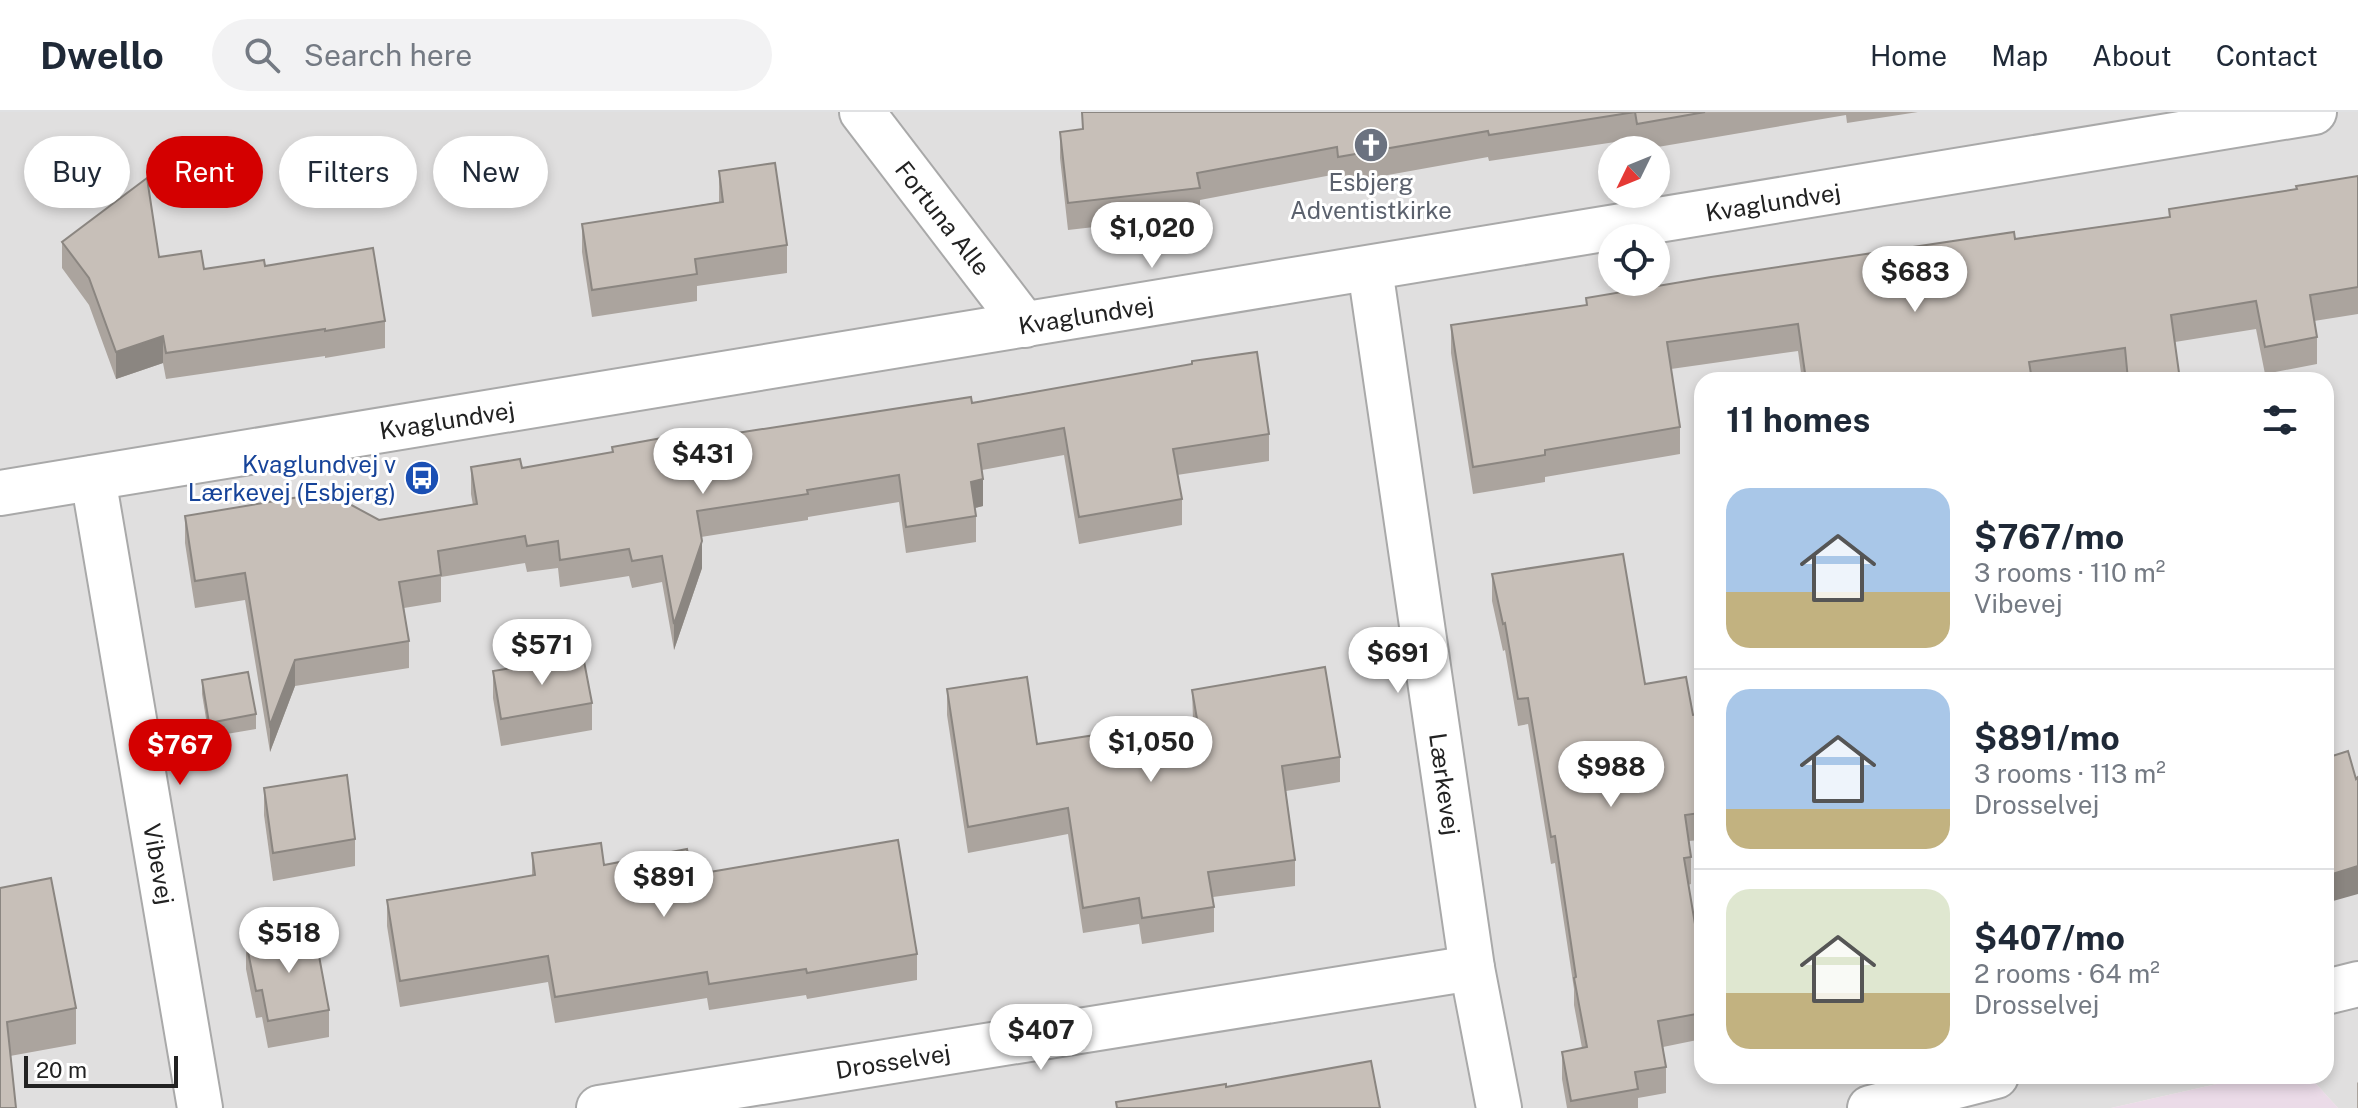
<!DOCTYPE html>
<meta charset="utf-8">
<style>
body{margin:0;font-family:"Public Sans",sans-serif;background:#f2f2f3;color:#1f2937;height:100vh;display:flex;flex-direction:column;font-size:30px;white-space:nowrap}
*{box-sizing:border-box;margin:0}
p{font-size:26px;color:#747a83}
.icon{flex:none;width:44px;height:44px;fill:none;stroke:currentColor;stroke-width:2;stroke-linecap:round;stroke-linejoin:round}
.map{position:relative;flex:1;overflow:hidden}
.sheet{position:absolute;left:1694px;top:260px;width:640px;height:712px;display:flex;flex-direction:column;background:#fff;border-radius:24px;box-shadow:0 4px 12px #0003}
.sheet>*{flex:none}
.top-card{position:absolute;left:24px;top:24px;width:760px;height:72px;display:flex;gap:16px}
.needle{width:52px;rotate:227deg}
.fabs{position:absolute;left:1598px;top:24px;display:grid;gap:16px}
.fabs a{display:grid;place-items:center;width:72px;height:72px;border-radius:50%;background:#fff;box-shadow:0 4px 12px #0003;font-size:40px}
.scale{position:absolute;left:24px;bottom:20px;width:154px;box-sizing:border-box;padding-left:8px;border:4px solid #222;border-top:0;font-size:22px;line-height:28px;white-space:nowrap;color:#222;-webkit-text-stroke:6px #fff;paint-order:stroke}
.price{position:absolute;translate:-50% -68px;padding:0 18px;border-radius:28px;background:#fff;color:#222;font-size:26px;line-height:52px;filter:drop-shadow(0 2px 4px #0008)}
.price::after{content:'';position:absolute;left:50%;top:48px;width:24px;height:18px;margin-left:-12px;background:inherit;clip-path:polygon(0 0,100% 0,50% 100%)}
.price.current{background:#d40000;color:#fff}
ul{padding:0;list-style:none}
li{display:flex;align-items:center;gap:24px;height:200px;padding:0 32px}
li+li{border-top:2px solid #e0e1e3}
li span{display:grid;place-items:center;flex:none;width:224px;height:160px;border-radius:24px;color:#555}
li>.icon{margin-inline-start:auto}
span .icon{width:96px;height:96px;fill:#fffc;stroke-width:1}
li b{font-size:34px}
h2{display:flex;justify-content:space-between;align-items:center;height:96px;padding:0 32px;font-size:34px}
.pill{padding:0 28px;border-radius:36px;background:#fff;box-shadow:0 4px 12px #0003;font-size:28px;line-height:72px}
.pill.current{background:#d40000;color:#fff}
header{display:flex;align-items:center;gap:48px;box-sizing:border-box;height:112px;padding:0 40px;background:#fff;border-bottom:2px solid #e0e1e3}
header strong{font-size:38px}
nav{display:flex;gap:44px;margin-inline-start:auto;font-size:28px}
.search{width:560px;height:72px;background:#f2f2f3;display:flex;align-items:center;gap:20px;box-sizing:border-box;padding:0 28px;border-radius:44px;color:#747a83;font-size:30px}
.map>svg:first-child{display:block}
.residential{fill:#e0dfdf;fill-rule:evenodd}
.industrial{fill:#ebdbe8}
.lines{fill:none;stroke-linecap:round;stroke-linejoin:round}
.minor-casing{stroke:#a9a9a9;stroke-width:48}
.minor{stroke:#fff;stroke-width:44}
.wall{fill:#aba49e}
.shaded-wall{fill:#8b8681}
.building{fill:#c7bfb8;stroke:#8b8681;stroke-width:2}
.labels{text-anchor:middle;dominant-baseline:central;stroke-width:6;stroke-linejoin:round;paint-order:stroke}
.worship-label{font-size:24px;fill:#5b616d;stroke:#fff}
.street-label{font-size:24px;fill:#222;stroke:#fff}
.transit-label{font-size:24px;fill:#164399;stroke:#fff;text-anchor:end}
</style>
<header>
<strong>Dwello</strong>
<div class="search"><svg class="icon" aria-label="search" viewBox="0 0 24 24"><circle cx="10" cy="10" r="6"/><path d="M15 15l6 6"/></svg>Search here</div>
<nav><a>Home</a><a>Map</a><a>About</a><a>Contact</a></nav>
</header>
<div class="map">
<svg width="2358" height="996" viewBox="0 0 2358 996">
<rect width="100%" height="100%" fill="#f2efe9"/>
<path class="residential" d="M0,0H2358V996H2338L2309,964H2326V268H1702V964H2252L2111,996H0ZM1612,38H1656V82H1612ZM1612,126H1656V170H1612Z"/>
<path class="industrial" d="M2252,964H2309L2338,996H2111Z"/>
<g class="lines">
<g class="minor-casing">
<g id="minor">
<path d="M862,0L1025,213"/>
<path d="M1370,157L1472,856L1499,996"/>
<path d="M93,366L200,996"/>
<path d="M0,381L2314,0"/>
<path d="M2326,880L2358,872"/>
<path d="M599,996L1472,856"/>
<path d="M1870,996L1996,964"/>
</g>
</g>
<use href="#minor" class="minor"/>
</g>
<g class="wall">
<path d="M1082,0H1918L1847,11L1846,3L1640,38H1637L1635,27L1489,49L1488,45L1338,72L1337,62L1200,88V103L1068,118L1060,46V20L1082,17Z"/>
<path d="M719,59L787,133V161L697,174V189L592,205L582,140V112L719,90Z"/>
<path d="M2358,64V202L2314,209L2317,225V252L2265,262L2256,217L2175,230L2180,268H2125V263L2094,268H1802L1798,239L1671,257L1680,315V342L1545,365V370L1473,382L1451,241V213L1586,193V186L2169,105V97L2296,78Z"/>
<path d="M62,130L204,157L265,154L385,209V236L325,246V244L166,267L163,251L116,267L89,193L62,156Z"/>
<path d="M972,291L1269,322V349L1177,363L1182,387V413L1079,432L1064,343L982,358L983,394L975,396L976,404V430L906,441L899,390L808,405V408L701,425L702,456L674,538L662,470L632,476L629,464L560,475L558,456L527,460L525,451L441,465V490L404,496L409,529V556L295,574L270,640L245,488L195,496L185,431V404L344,389L379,408L473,393L471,382V355L522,356L612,341V335L685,329Z"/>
<path d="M1492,462L1645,572L1693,603L1702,602V718H1700V728L1689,729L1691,745V772L1688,773L1700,842H1702V927L1663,935L1666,955V981L1638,986V996H1567L1562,967V940L1582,936L1574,893V877L1555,751L1551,752L1528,612L1518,614L1505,538L1503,539L1492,489Z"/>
<path d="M493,559L592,591V618L501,634L493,586Z"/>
<path d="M202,568L256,602V617L209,625L202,582Z"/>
<path d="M947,577L1037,632L1193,608L1192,578L1340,645V670L1286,679L1295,748V774L1213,785L1214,795V820L1142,832L1139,812L1083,821L1068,722L968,741L947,603Z"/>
<path d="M264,676L355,727V754L273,769L264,703Z"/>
<path d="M532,741L604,753L692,763L917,842V868L807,887L806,883L709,898L707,886L555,911L548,870L400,895L387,814V788L532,764Z"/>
<path d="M0,776L76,896V932L10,944L0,996Z"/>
<path d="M246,830L329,898V925L268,936L262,905L256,906L246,857Z"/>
<path d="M2358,970V996H2357V971Z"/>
</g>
<g class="shaded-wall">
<path d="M163,224V251L116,267V240Z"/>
<path d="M983,367V394L971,397V370Z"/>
<path d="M702,429V456L674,538V512Z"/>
<path d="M295,548V574L270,640V613Z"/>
<path d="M2358,754V782L2326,791V764Z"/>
</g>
<g class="building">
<path d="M1082,0H1635L1489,23L1488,19L1338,45L1337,35L1197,61L1200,76L1068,91L1060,20L1083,17Z"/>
<path d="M1635,0H1705L1637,12Z"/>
<path d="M775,51L787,133L695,147L697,162L592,178L582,112L723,90L719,59Z"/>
<path d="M2358,64V175L2310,183L2317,225L2265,235L2256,189L2171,203L2180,268H2128L2125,236L2029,250L2032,268H1852L1851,264L1824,268H1806L1798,212L1667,230L1680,315L1545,338V343L1473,355L1451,213L1587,193L1586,186L1711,165L2014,120L2015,127L2170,105L2169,97L2297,77L2296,74Z"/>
<path d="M147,66L159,145L201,139L204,157L264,148L265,154L373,136L385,209L325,219V217L166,241L163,224L116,240L89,166L62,130Z"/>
<path d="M1257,240L1269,322L1173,337L1182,387L1079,405L1064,316L978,332L983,367L971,370L976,404L906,415L899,363L807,378L808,382L697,399L702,429L674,512L662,444L632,449L629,437L560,448L558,429L527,434L525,424L438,439L441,463L399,470L409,529L295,548L270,613L245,461L195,469L185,404L342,378L344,389L379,408L477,392L471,355L520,347L522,356L613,340L612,335L684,322L685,329L971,285L972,291L1192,252V249Z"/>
<path d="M1623,442L1645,572L1686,565L1693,603L1702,602V691L1699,692L1700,701L1685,703L1691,745L1684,746L1700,842H1702V901L1658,909L1666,955L1635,960L1638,977L1571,989L1562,940L1587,935L1574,866L1576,865L1555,724L1551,725L1528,586L1518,587L1505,511L1503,512L1492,462Z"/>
<path d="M583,544L592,591L501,607L493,559Z"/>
<path d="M1325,555L1340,645L1282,654L1295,748L1208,760L1214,795L1142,806L1139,786L1083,796L1068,696L968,715L947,577L1027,565L1037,632L1197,607L1192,578Z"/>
<path d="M248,560L256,602L209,611L202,568Z"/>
<path d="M2348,639L2356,667L2358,665V754L2326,764V646Z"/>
<path d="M347,663L355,727L273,741L264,676Z"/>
<path d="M898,728L917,842L807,861L806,857L709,872L707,860L555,885L548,844L400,869L387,788L535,763L532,741L601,731L604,753L687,737L692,763Z"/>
<path d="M51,766L76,896L7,910L16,996H0V776Z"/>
<path d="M314,817L329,898L268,909L262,878L256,879L246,830Z"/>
<path d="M1371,949L1380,996H1117L1116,990L1226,972V975Z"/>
</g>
<defs>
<g id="church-disc" transform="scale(1.8)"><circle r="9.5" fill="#6b7280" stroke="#fff"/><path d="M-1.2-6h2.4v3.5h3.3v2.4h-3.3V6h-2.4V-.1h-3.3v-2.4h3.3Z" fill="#fff"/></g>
<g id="bus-disc" transform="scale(1.8)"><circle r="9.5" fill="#1a4fb4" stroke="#fff"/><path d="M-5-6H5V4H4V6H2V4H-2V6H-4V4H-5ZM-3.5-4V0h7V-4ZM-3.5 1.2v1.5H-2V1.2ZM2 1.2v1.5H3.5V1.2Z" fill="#fff"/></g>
</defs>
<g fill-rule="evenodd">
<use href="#church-disc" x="1371" y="33"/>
<use href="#bus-disc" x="422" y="366"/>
</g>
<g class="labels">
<g class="worship-label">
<text x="1371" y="70">Esbjerg<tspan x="1371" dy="28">Adventistkirke</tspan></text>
</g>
<g class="street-label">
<text transform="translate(1773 90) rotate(-9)">Kvaglundvej</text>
<text transform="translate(943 106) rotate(52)">Fortuna Alle</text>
<text transform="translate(1086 203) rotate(-9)">Kvaglundvej</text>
<text transform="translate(447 308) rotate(-9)">Kvaglundvej</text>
<text transform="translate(1445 672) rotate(82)">Lærkevej</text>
<text transform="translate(159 752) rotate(80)">Vibevej</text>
<text transform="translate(893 949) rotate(-9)">Drosselvej</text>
</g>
<g class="transit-label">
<text x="396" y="352">Kvaglundvej v<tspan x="396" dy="28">Lærkevej (Esbjerg)</tspan></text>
</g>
</g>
</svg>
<div class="fabs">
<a><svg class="needle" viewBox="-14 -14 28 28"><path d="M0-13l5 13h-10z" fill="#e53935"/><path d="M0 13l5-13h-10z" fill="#747a83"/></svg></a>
<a><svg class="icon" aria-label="locate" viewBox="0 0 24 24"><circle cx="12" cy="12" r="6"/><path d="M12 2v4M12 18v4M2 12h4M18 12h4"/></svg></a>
</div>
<div class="scale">20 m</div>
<b class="price" style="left:1152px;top:158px">$1,020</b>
<b class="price" style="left:1915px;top:202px">$683</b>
<b class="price" style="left:703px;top:384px">$431</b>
<b class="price" style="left:542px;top:575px">$571</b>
<b class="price" style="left:1398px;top:583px">$691</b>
<b class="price" style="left:1151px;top:672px">$1,050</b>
<b class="price current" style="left:180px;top:675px">$767</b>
<b class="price" style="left:1611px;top:697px">$988</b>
<b class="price" style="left:664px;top:807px">$891</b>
<b class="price" style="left:289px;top:863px">$518</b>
<b class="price" style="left:1041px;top:960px">$407</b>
<div class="top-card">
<a class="pill">Buy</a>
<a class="pill current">Rent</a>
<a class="pill">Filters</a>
<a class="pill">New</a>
</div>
<section class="sheet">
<h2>11 homes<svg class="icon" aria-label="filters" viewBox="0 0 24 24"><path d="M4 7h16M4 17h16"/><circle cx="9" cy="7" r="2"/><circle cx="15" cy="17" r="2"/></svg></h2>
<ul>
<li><span style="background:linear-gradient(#a9c7e8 65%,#c2b280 0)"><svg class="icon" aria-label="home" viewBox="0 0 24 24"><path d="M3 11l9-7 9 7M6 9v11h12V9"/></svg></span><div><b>$767/mo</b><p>3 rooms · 110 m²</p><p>Vibevej</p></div></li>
<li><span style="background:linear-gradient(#a9c7e8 75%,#c2b280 0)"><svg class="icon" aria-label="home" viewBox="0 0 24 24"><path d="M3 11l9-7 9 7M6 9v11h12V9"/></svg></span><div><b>$891/mo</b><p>3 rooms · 113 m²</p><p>Drosselvej</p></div></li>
<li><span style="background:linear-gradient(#dfe7d0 65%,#c2b280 0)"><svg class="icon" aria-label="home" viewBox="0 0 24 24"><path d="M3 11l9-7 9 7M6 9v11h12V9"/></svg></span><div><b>$407/mo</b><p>2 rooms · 64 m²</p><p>Drosselvej</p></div></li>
</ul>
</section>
</div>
